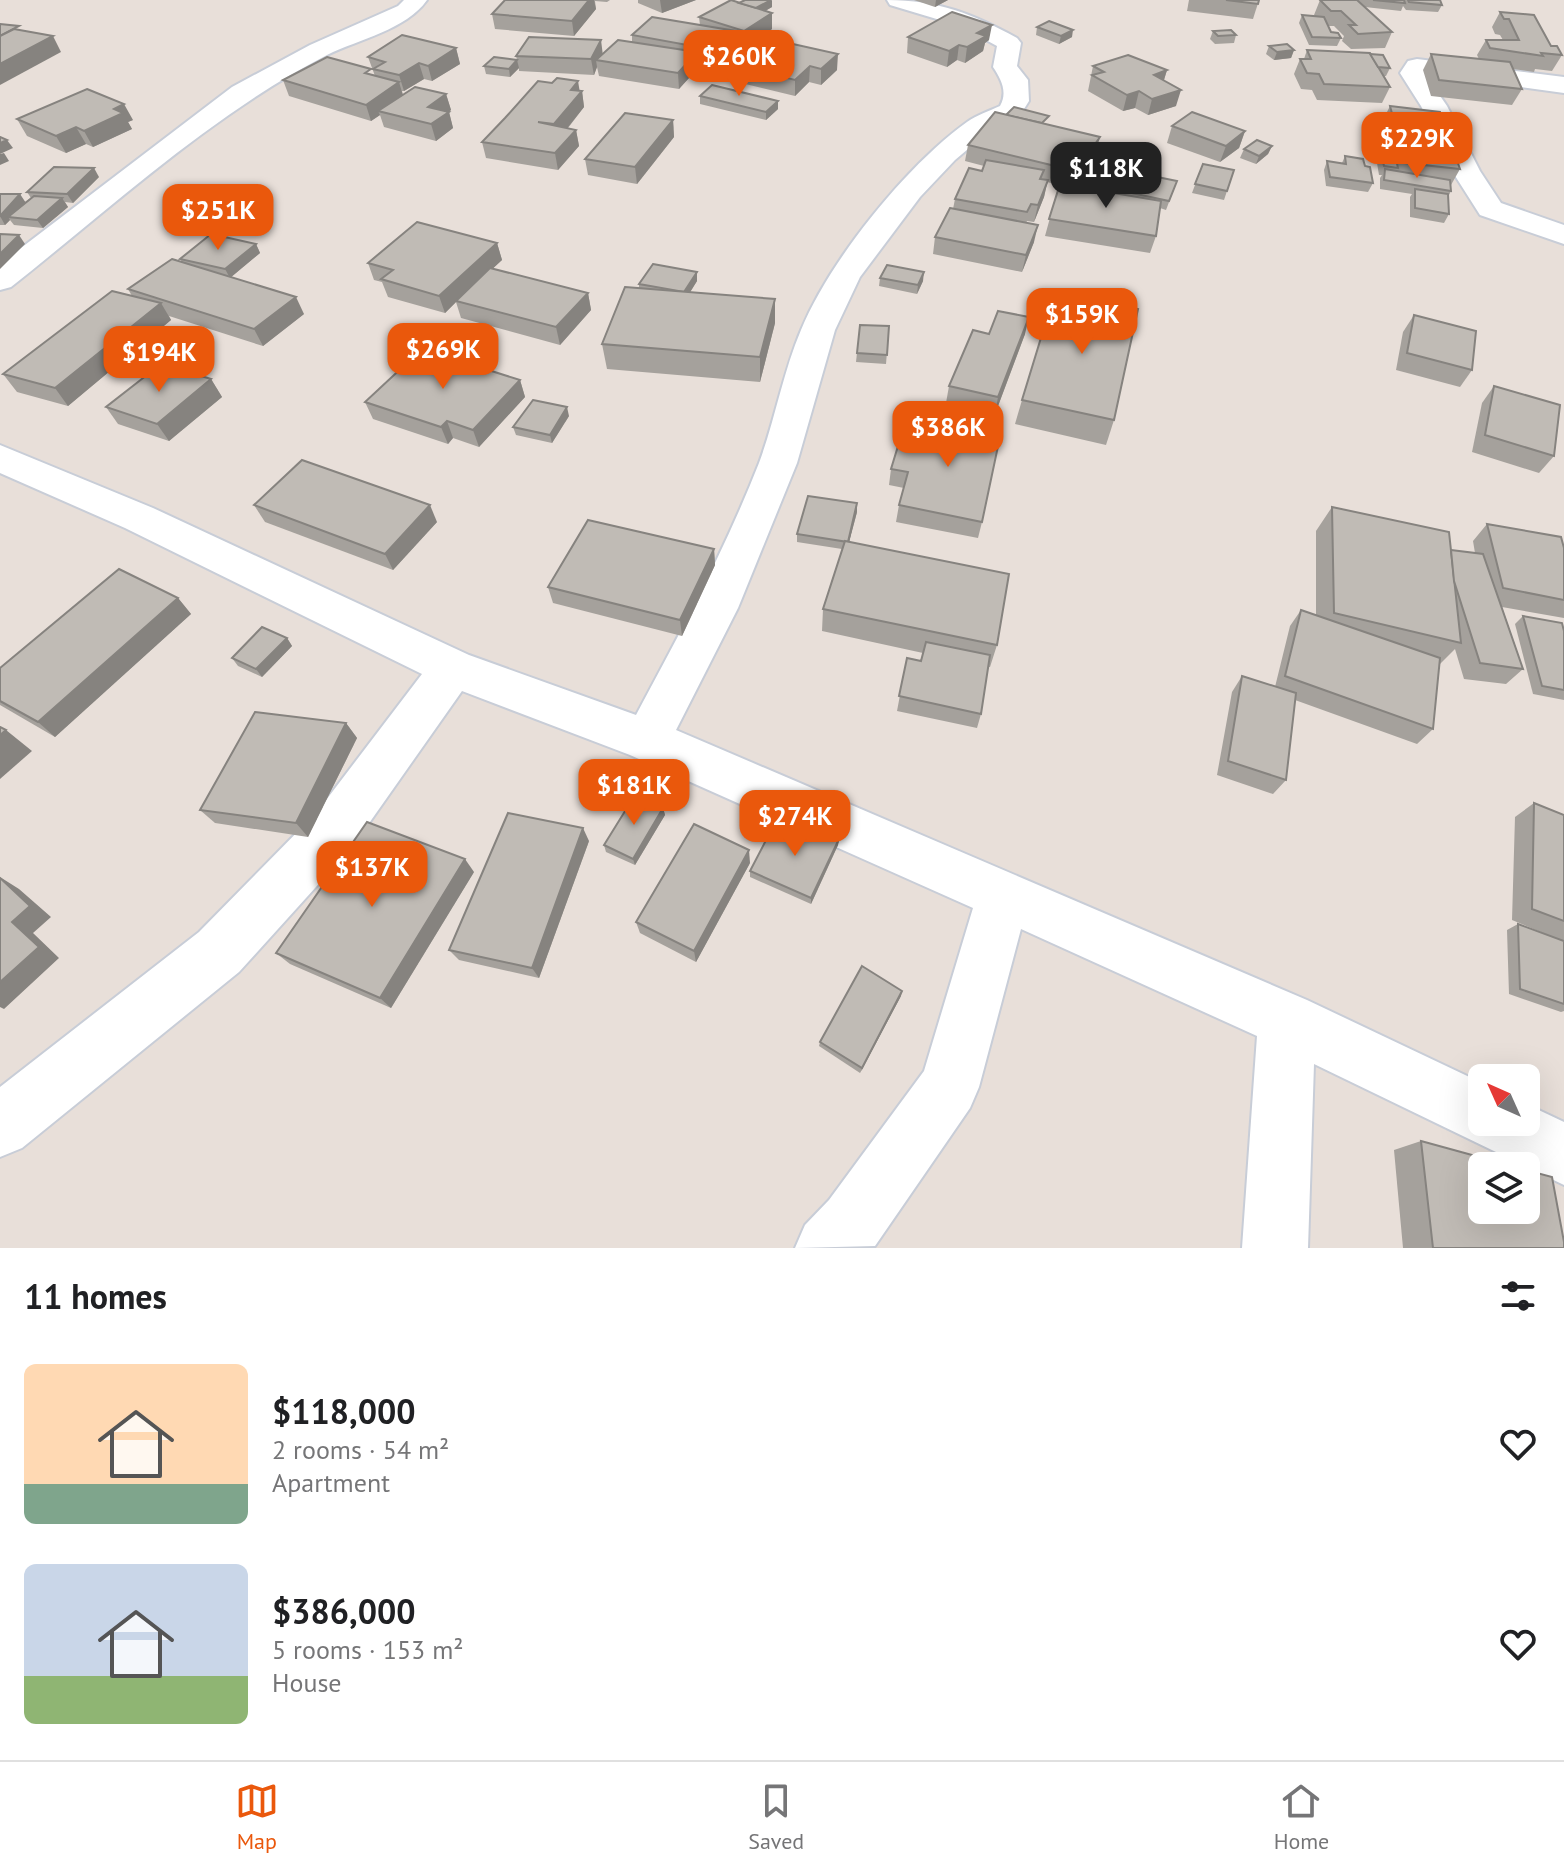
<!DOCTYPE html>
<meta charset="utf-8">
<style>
body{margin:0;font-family:"PT Sans",sans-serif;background:#f2f2f2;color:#202124;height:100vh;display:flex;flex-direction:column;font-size:30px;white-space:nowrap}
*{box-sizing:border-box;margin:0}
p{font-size:26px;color:#757577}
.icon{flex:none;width:44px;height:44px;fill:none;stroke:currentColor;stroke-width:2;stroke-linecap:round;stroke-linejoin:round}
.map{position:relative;height:1248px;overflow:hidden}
.side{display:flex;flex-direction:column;background:#fff;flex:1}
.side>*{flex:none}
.needle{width:52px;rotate:315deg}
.controls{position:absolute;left:1468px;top:1064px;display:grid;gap:16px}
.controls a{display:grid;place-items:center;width:72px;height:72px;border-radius:12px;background:#fff;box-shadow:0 8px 32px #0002;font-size:40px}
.price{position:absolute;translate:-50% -68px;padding:0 18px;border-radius:16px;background:#ea580c;color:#fff;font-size:26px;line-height:52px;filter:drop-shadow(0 2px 4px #0008)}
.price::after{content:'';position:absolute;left:50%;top:48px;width:24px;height:18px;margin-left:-12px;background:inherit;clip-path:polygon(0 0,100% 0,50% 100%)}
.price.selected{background:#222;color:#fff}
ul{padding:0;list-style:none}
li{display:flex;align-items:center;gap:24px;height:200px;padding:0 24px}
li span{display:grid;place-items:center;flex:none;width:224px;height:160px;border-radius:12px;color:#555}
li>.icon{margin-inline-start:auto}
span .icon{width:96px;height:96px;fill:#fffc;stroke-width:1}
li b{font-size:34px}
h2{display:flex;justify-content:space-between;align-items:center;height:96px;padding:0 24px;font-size:34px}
.dock{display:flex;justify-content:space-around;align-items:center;height:112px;border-top:2px solid #e0e0e0;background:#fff;font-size:22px;color:#757577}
.dock a{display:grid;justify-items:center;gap:4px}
.dock .selected{color:#ea580c}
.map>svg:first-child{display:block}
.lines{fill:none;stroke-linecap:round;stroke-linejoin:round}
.minor-casing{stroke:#c8cdd7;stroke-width:4}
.minor{fill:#fff;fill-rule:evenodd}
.wall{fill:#a5a19c}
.shaded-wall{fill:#86837f}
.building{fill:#c0bbb5;stroke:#86837f;stroke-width:2}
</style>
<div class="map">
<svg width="1564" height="1248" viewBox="0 0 1564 1248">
<rect width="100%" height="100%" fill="#e8dfd9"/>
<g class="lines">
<g class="minor-casing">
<g id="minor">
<path d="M404,0H427C406,30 359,39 327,55C212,114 112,207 11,287L0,290V264L232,87L310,45L398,6Z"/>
<path d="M887,0C938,0 973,14 1017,38L1021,43L1017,66L1028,80L1029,101L1019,117L988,132L955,160L920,197L860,277L835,330L797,463L738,608L676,730L1307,1000L1482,1083V1122H1526V1104L1564,1122V1185L1314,1064L1308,1248H1242L1257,1036L1021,929L979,1087L970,1108L875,1246L795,1248L805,1225L829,1200L924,1071L973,908L630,755L462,691L353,846L239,972L22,1148L0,1157V1087L199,932L317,812L422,674L125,528L0,473V445L153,508L469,655L636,715C680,633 725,550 759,463C775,420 783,372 801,330C830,260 906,166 967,122C977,115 989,111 1000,106C1008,92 1001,79 993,67L997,46L960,26L890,5Z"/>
<path d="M1417,59L1564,77V93L1425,74L1447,106L1480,171L1501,203L1564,225V244L1480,215L1452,171L1421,106L1400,73L1408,61Z"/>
</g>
</g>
<use href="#minor" class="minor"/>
</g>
<g class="wall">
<path d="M505,0H610L607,2L595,1L596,9L574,36L495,29L492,14Z"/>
<path d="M638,0H696L662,13L638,3Z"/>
<path d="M914,0H948L935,7Z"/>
<path d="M1189,0H1259L1253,19L1187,11Z"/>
<path d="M1320,0H1440L1442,5L1438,12L1406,10L1403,6L1401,11L1365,7L1392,32L1385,48L1351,49L1342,41L1344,36L1334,26H1328L1331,32L1341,38L1337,46L1309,45L1299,23L1302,15L1315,16L1314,15Z"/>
<path d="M739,3L772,7L765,11L772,13V29L760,37V43L837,70L821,85L809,82L795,96L733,81V73L701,67V63L698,62V68L679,89L599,76L597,67L594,75L519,71V68L510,77L486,74L484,66L517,60L516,56L603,54L632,42V35L700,25L699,17Z"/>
<path d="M1500,12L1551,46L1562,55L1552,71L1535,69L1534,72L1513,69L1522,89L1512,105L1431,96L1423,70L1431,54L1479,59L1477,55L1486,40H1503L1500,35L1495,34L1492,27Z"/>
<path d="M1037,27L1072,37L1059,44L1036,35Z"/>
<path d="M1213,31L1236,35L1234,43L1215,44L1210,39Z"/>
<path d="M908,37L989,40L985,43L983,51L965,63L957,60L947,67L907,53Z"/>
<path d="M1269,46L1294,50L1291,58L1274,60L1266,54Z"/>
<path d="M456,48L460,64L432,81L424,79L404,91H402L403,95L446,94L451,110L449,112L453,128L436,141L384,127L380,115L371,121L289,96L283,80L375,76L368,57Z"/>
<path d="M1307,50L1390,68L1386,76H1384L1390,87L1382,103L1317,100L1312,90L1301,89L1294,74L1300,59H1304Z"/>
<path d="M1093,66L1167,70L1164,80L1176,106L1148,115L1135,108L1123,111L1088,91Z"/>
<path d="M552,83L582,91L584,107L568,128L576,130L579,146L558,170L486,158L482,142Z"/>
<path d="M700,96L778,109L766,120L700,104Z"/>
<path d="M1390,106L1460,169L1451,185V191L1448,197L1449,214L1444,223L1410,217V197L1412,194L1380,189V178L1382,175H1379L1376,157L1380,148L1389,149L1382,122Z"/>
<path d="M17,119L133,120L128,122L132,129L93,147L86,144L66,153L27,136Z"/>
<path d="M673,120L674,137L637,184L588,175L585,159Z"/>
<path d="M1047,125L1095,154L1073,187L1112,193L1113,189L1177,181L1166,210L1160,208L1156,236L1150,253L1045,236L1059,185L1047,182L1044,197L1034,222L1027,221L1026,223L1034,242L1022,272L933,254L935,237L953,209L955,199L982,171L984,166L965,161L968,145Z"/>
<path d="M1172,126L1245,131L1239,148L1220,162L1167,143Z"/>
<path d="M1272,146L1268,154L1256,164L1240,158L1244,149Z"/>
<path d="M1345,156L1373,183L1368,192L1326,186L1324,170L1327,161L1342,163Z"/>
<path d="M1203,164L1234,170L1224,200L1192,193Z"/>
<path d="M99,177L73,203L65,202L68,207L43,228L14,225L10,220L5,225H0V194L25,202L31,198L27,192Z"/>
<path d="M497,243L502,260L492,269L588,293L591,310L560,345L461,318L456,302L445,313L388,297L382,282L374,280L368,263Z"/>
<path d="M256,244L260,253L231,277L304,314L263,346L169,316L171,320L68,406L17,392L3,374L132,296L128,289L182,262L180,259Z"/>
<path d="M880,278L923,281L917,294L879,286Z"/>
<path d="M697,281L690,292L775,299V323L760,382L607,369L602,344L639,288V284Z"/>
<path d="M1414,315L1472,370L1460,387L1396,370L1403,332Z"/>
<path d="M860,325L889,326L886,364L856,362Z"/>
<path d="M989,334H1025L995,414L946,403L949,386Z"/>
<path d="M211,379L222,397L169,441L118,424L106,407Z"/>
<path d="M520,380L525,397L479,447L453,438L448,444L373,419L365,402Z"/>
<path d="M1494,386L1554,456L1539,473L1472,452L1482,403Z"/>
<path d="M1022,400L1114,420L1106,445L1015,424Z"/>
<path d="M569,416L552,443L516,435L513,427Z"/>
<path d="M902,433L982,522L978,538L896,522L899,505L904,488L889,485L891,469Z"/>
<path d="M254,505L437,522L393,570L265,522Z"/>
<path d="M1332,507L1451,550L1475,553L1473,541L1487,524L1564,548V618L1502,607L1523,669L1506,684L1464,679L1455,649L1439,665L1433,729L1417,744L1295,700L1286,780L1273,794L1217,775L1232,692L1242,676L1275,687L1290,626L1301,610L1316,616V531Z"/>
<path d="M857,512L849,542L997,645L990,667H988L981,714L977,728L897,711L907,658L921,661L923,653L822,631L823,609L842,549L797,542V534Z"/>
<path d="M714,549L715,565L682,636L553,603L548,587Z"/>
<path d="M178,598L191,614L55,737L0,705V668Z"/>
<path d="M1523,616L1564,631V700L1533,694L1515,624Z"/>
<path d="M287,638L292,646L262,677L238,666L232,658Z"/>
<path d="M346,723L357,738L308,837L215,823L200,810Z"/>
<path d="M1534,803L1564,815V1011L1561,1012L1509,994L1507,930L1518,924L1555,938L1512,920L1515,817Z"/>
<path d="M663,808L665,815L635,865L606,852L604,845Z"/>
<path d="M798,833L839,839L838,845L811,904L750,877V871Z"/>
<path d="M589,841L539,978L459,960L449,950Z"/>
<path d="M750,863L696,962L640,933L636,922Z"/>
<path d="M474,872L391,1008L290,964L276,953Z"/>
<path d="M901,996L860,1073L819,1046L820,1042Z"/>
<path d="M1421,1141L1564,1248H1403L1394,1150Z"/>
</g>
<g class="shaded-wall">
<path d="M589,0H594L596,9L574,36L572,21Z"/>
<path d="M660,0H696L662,13Z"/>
<path d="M772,0V7L753,18L752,10Z"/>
<path d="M936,0H948L935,7Z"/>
<path d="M772,13V29L760,37V51L738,66L737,58L744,47V31Z"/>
<path d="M992,25L989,40L985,43L983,51L965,63L967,47L977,33Z"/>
<path d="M1073,30L1072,37L1059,44L1061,36Z"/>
<path d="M53,36L61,52L0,85V64Z"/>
<path d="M601,40L603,56L596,60L597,67L594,75L591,59Z"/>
<path d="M959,45L957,60L947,67L949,51Z"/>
<path d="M456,48L460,64L432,81L428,66Z"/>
<path d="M1294,50L1291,58L1274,60L1277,52Z"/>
<path d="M697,52L698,68L679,89L678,73Z"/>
<path d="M838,54L837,70L821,85V69Z"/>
<path d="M517,60L519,68L510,77L509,69Z"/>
<path d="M419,63L424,79L404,91L399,75Z"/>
<path d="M810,66L809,82L795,96V80Z"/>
<path d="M1167,70L1162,86L1154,75Z"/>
<path d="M578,81L580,93L582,91L584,107L557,141L554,124L571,90Z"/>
<path d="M399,82L404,99L378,111L380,115L371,121L366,105Z"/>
<path d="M1181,90L1176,106L1148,115L1152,99Z"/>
<path d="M1139,91L1135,108L1123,111L1127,95Z"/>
<path d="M446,94L451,110L433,123L428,107Z"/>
<path d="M778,101V109L766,120V112Z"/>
<path d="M124,104L133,120L128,122L132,129L93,147L84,131L114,109Z"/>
<path d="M449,112L453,128L436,141L431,124Z"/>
<path d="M673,120L674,137L637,184L635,167Z"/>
<path d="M76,127L86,144L66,153L56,136Z"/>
<path d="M576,130L579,146L558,170L555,153Z"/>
<path d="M1245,131L1239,148L1220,162L1226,146Z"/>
<path d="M1100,137L1095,154L1072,188L1076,171Z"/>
<path d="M7,140L13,148L0,154V143Z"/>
<path d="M1272,146L1268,154L1256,164L1259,156Z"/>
<path d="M4,153L9,161L0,165V154Z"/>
<path d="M94,168L99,177L73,203L67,194Z"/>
<path d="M1048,180L1044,197L1034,222L1038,205Z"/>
<path d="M20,194L26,203L8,217L10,220L5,225L0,216Z"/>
<path d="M62,198L68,207L43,228L37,220Z"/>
<path d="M1038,225L1034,242L1022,272L1026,255Z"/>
<path d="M19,235L25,244L0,269V254Z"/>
<path d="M497,243L502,260L458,301H456V302L445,313L439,296Z"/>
<path d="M256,244L260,253L230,278L225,269Z"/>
<path d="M697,272V281L684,302V293Z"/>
<path d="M924,272L923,281L917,294L918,285Z"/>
<path d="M588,293L591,310L560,345L556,327Z"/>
<path d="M296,297L304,314L263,346L254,329Z"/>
<path d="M775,299V323L760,382V357Z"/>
<path d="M161,303L171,320L68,406L55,388Z"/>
<path d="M1029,317L1025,334L995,414L998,397Z"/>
<path d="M211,379L222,397L169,441L157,424Z"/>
<path d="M520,380L525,397L479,447L473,430Z"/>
<path d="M567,407L569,416L552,443L550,435Z"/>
<path d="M447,421L453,438L448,444L441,427Z"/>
<path d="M857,503V512L847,550L848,542Z"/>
<path d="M430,505L437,522L393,570L385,554Z"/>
<path d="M714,549L715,565L682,636L680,620Z"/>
<path d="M178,598L191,614L55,737L38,722Z"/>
<path d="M287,638L292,646L262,677L256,669Z"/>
<path d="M346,723L357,738L308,837L296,823Z"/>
<path d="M6,730L32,751L0,779V735Z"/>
<path d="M663,808L665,815L635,865L633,859Z"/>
<path d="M583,828L589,841L539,978L532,968Z"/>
<path d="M839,839L838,845L811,904V898Z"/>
<path d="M749,850L750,863L696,962L694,951Z"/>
<path d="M465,859L474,872L391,1008L380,998Z"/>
<path d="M0,877L19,889L51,917L33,933L59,958L4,1009L0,1007V982L12,922Z"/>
<path d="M902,991L901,996L860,1073L862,1068Z"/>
</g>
<g class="building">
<path d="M505,0H589L572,21L492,14Z"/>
<path d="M731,0L772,13L744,31L699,17Z"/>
<path d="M745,0H771L756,8L739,3Z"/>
<path d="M1226,0H1259L1258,4Z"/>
<path d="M1320,0H1357L1392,32L1358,34L1349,25H1356L1341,11H1331Z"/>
<path d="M1373,0H1404L1405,3Z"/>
<path d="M1408,0H1440L1442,5L1409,2Z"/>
<path d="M952,12L992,25L977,33L986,36L967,47L959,45L949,51L908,37Z"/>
<path d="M1500,12L1534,15L1551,46H1557L1562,55L1541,53L1543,56L1490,48L1486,40H1519L1509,19H1504Z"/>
<path d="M1302,15L1324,17L1331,32L1338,33L1341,38L1312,37Z"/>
<path d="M652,17L760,35L737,58L700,51L704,48L632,35Z"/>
<path d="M1049,21L1073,30L1061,36L1037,27Z"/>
<path d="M0,24L19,26L0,36Z"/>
<path d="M14,29L53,36L0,64V36Z"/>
<path d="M1231,30L1236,35L1218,36L1213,31Z"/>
<path d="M402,35L456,48L428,66L419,63L399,75L373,69L385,62L368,57Z"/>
<path d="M529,37L601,40L591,59L516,56Z"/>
<path d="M766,38L838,54L821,69L810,66L795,80L733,65Z"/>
<path d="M618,40L697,52L678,73L596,60Z"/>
<path d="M1287,44L1294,50L1277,52L1269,46Z"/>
<path d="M1307,50L1370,53L1390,87L1324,84L1319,74L1307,73L1300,59H1311Z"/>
<path d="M1370,54L1383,55L1390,68L1378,67Z"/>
<path d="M1431,54L1510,62L1522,89L1439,80Z"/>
<path d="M1128,55L1167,70L1154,75L1181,90L1152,99L1139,91L1127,95L1092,75L1104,72L1093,66Z"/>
<path d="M327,57L371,69L365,73L399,82L366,105L283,80Z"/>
<path d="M494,57L517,60L509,69L484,66Z"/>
<path d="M557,78L578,81L571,90L582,91L554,124L538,122L576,130L555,153L482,142L505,118L538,81L552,83Z"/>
<path d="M712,85L778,101L766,112L700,96Z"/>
<path d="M415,87L446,94L428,107L449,112L431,124L378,111Z"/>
<path d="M87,89L124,104L114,109L123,113L84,131L76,127L56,136L17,119Z"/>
<path d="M1390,106L1440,112L1460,169L1405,163Z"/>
<path d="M1014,107L1049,116L1042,123L1006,115Z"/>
<path d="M995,112L1100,137L1076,171L968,145Z"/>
<path d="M1192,112L1245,131L1226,146L1172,126Z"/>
<path d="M625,113L673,120L635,167L585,159Z"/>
<path d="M0,137L7,140L0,143Z"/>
<path d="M1257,140L1272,146L1259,156L1244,149Z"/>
<path d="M1380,148L1394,150L1398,168L1384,166Z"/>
<path d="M1345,156L1363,159L1365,166L1370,167L1373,183L1330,177L1327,161L1346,164Z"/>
<path d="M986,160L1044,170L1040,179L1048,180L1038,205L1031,204L1027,212L955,199L969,168L982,171Z"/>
<path d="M1203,164L1234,170L1227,191L1195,184Z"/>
<path d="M54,167L94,168L67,194L27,192Z"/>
<path d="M1385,169L1450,180L1451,191L1384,180Z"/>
<path d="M1123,170L1177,181L1169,201L1113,189Z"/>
<path d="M1060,184L1161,201L1156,236L1049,219Z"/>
<path d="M1415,189L1448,194L1449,214L1415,208Z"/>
<path d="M0,194H20L0,216Z"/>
<path d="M34,196L62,198L37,220L8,217Z"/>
<path d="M950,208L1038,225L1026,255L935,237Z"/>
<path d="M417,222L497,243L439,296L381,279L393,270L368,263Z"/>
<path d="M0,234L19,235L0,254Z"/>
<path d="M211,234L256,244L225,269L180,259Z"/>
<path d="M172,259L296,297L254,329L128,289Z"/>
<path d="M653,264L697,272L684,292L639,284Z"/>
<path d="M887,265L924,272L918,285L880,278Z"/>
<path d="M490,268L588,293L556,327L456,301Z"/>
<path d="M625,287L775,299L760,357L602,344Z"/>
<path d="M112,291L161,303L55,388L3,374Z"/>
<path d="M1055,292L1138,309L1114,420L1022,400Z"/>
<path d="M998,311L1029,317L998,397L949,386L973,330L989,334Z"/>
<path d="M1414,315L1476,331L1472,370L1407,353Z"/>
<path d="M860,325L889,326L887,355L857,353Z"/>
<path d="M422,349L520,380L473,430L447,421L441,427L365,402Z"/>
<path d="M161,364L211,379L157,424L106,407Z"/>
<path d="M1494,386L1560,405L1554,456L1485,435Z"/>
<path d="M533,400L567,407L550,435L513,427Z"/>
<path d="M924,418L1001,432L982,522L899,505L908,472L891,469L902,433L919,436Z"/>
<path d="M302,460L430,505L385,554L254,505Z"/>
<path d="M808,496L857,503L848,542L797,534Z"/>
<path d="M1332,507L1449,532L1461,643L1334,613Z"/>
<path d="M588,520L714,549L680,620L548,587Z"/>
<path d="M1487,524L1561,537L1564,548V600L1503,588Z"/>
<path d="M845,541L1009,574L997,645L823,609Z"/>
<path d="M1451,550L1483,554L1523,669L1480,663L1454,581Z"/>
<path d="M119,569L178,598L38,722L0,701V668Z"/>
<path d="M1301,610L1440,658L1433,729L1285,676Z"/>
<path d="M1523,616L1562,623L1564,631V690L1542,686Z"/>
<path d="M262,627L287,638L256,669L232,658Z"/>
<path d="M926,642L990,655L981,714L899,696L907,658L921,661Z"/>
<path d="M1242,676L1296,693L1286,780L1228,761Z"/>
<path d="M255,712L346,723L296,823L200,810Z"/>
<path d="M0,727L6,730L0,735Z"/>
<path d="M635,795L663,808L633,859L604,845Z"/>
<path d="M1534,803L1564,815V921L1532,909Z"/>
<path d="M508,813L583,828L532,968L449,950Z"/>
<path d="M367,822L465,859L380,998L276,953Z"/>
<path d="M775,823L798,833L803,824L839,839L811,898L750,871Z"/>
<path d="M694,824L749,850L694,951L636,922Z"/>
<path d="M0,878L30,906L12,922L39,947L0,982Z"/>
<path d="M1518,924L1564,941V1004L1520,989Z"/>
<path d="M862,966L902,991L862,1068L820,1042Z"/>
<path d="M1421,1141L1512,1166H1482V1210H1526V1170L1552,1177L1564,1242V1248H1433Z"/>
</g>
</svg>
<div class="controls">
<a><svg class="needle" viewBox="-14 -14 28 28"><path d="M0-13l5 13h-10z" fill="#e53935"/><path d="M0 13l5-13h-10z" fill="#757577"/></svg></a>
<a><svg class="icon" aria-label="layers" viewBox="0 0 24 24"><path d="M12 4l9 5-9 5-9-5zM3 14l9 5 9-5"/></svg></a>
</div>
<b class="price" style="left:739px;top:98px">$260K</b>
<b class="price" style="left:1417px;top:180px">$229K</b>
<b class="price selected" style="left:1106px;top:210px">$118K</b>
<b class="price" style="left:218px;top:252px">$251K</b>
<b class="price" style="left:1082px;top:356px">$159K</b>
<b class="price" style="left:443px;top:391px">$269K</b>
<b class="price" style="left:159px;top:394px">$194K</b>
<b class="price" style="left:948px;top:469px">$386K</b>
<b class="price" style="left:634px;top:827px">$181K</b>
<b class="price" style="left:795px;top:858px">$274K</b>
<b class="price" style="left:372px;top:909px">$137K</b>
</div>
<section class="side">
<h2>11 homes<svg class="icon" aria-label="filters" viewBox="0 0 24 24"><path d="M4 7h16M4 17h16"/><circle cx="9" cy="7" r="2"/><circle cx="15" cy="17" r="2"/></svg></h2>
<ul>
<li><span style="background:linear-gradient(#ffd9b3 75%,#7fa58c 0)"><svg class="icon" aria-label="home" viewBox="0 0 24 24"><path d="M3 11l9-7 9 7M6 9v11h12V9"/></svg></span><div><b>$118,000</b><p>2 rooms · 54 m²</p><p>Apartment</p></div><svg class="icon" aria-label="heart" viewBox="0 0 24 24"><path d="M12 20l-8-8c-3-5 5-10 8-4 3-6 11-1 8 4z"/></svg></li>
<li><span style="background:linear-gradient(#c9d6e8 70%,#8fb573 0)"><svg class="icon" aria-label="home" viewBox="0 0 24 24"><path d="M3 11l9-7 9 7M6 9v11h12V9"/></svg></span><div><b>$386,000</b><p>5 rooms · 153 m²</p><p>House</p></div><svg class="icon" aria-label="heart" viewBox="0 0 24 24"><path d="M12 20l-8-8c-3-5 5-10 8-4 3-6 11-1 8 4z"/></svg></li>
</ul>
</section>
<nav class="dock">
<a class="selected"><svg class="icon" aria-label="map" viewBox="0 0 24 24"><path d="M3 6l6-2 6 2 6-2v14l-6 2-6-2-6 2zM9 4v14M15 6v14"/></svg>Map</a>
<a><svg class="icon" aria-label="saved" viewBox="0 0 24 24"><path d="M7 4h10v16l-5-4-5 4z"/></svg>Saved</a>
<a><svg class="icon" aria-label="home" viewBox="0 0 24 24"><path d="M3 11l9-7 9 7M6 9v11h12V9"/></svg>Home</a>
</nav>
